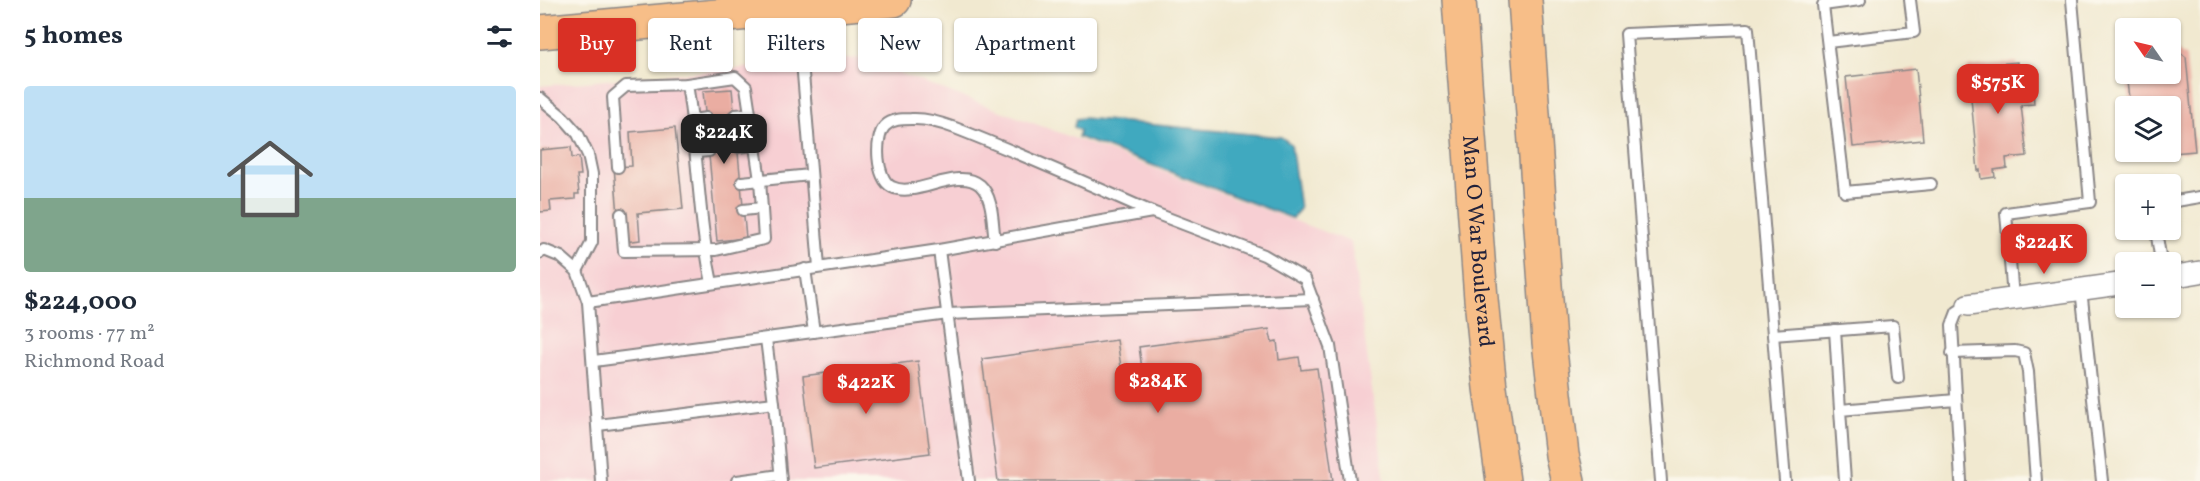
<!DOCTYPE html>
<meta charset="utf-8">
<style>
body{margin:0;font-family:Vollkorn,serif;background:#f2f2f3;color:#1f2937;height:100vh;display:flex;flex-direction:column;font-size:22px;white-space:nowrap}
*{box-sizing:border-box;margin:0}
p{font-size:20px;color:#747a83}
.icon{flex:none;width:33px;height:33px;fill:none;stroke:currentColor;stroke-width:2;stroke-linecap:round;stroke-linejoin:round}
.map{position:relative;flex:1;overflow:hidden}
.sheet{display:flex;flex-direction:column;background:#fff;width:540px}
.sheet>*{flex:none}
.guide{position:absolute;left:18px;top:18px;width:570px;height:54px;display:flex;gap:12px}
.needle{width:39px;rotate:304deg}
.tools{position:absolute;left:1575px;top:18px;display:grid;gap:12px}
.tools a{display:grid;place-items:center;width:66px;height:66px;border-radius:6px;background:#fff;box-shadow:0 2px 4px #0004;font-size:30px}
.price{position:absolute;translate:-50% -51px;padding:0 14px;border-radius:12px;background:#d93025;color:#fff;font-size:20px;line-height:39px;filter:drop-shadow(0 2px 3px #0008)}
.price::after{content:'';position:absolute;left:50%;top:36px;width:18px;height:14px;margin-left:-9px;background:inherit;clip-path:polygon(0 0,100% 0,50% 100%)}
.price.selected{background:#222;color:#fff}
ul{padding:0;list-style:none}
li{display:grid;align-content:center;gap:12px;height:318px;padding:0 24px}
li+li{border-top:2px solid #e0e1e3}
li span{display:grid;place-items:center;height:186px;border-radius:6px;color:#555}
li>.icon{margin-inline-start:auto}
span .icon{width:108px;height:108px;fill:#fffc;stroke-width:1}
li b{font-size:26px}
h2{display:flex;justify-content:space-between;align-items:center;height:72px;padding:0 24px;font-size:26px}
.tag{padding:0 21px;border-radius:6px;background:#fff;box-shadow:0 2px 4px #0004;font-size:21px;line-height:54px}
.tag.selected{background:#d93025;color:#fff}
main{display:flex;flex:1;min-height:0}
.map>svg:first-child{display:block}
.built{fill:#f7cfd3}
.water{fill:#3fa9bf;stroke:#30667d;stroke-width:1.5}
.building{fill:#eaada2}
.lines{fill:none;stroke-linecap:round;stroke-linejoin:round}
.lane-casing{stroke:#8a8686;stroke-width:14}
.street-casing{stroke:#8a8686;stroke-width:24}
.primary-casing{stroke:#8a8686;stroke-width:36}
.highway-casing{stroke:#8a8686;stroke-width:36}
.lane{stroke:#fff;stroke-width:10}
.street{stroke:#fff;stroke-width:21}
.primary{stroke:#f7be88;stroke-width:33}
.highway{stroke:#f7be88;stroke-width:33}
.labels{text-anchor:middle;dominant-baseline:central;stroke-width:4.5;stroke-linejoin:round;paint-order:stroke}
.street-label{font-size:22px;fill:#22223b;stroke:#fbf7ec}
</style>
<main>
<section class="sheet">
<h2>5 homes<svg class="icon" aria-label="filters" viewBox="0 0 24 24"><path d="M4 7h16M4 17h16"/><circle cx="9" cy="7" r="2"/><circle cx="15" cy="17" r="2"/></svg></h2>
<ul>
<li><span style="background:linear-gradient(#bfe0f5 60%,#7fa58c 0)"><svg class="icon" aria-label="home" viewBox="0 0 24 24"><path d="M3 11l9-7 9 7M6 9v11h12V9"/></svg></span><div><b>$224,000</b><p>3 rooms · 77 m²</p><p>Richmond Road</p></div></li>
</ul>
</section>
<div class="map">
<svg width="1660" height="481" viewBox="0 0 1660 481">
<rect width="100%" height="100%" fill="#fbf7ec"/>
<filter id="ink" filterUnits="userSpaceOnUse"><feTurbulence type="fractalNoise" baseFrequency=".0167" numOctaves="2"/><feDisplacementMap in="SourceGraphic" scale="12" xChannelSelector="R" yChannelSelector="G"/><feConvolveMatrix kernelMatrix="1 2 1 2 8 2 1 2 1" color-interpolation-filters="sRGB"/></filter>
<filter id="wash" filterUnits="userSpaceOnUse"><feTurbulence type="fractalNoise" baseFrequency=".008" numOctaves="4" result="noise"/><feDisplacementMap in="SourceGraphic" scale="24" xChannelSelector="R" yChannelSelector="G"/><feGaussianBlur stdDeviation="1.35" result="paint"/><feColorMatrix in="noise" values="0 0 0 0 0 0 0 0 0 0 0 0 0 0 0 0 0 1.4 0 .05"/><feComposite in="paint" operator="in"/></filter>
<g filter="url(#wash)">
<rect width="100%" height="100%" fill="#f1e9d0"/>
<path class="built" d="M319,58L811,242L845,481H0V86Z"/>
<path class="water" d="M543,118L741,137L751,144L760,209L752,218L538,137L540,131L534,127L536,119Z"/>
<g id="blocks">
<g class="building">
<path d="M1630,45L1646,57L1655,151L1622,154V152H1630V106H1590L1586,74H1630Z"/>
<path d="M1477,62L1480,92L1493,91L1494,104L1481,105L1487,156L1466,158L1467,168L1454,170L1455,177L1441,179L1440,170L1438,171L1428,67Z"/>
<path d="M1376,69L1383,140L1313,147L1306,77Z"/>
<path d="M192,89L206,238L177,241L163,91Z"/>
<path d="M135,128L143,209L98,213L100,240L85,242L78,215L74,167L92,166L90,132Z"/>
<path d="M31,147L32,158L39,157L41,175H37L39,194H35V199L10,201L11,211L0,212V150Z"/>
<path d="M729,329L732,342L737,341L739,360L759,357L761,370L777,368L793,481H458L442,359L577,340L585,394L605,391L599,347Z"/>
<path d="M378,361L390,453L274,468L263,376Z"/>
</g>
</g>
</g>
<g filter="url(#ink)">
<use href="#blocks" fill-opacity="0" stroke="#8a8686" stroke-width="1.5"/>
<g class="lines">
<g class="lane-casing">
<g id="lane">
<path d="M1320,0L1283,5L1305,192L1391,184"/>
<path d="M258,13L279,267"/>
<path d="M1288,42L1374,32L1370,0"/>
<path d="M147,84C158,150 158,218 172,283"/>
<path d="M0,98L23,117L38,134L48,155L52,174V242L37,271"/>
<path d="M195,115L210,114"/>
<path d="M153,120L166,118"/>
<path d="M198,147L213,145"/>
<path d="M157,152L169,151"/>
<path d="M78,167L73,97L86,86L147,84L195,77L206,87L220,180L224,239L176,250L84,251L81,214"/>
<path d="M202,182L270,175"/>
<path d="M1630,202L1660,197"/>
<path d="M203,210L222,208"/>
<path d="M1616,230L1621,262"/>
<path d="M455,241C452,223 454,198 440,185C418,166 375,199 352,187C336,180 334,137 345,126C352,119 362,119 371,119C386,118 402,123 415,128C482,154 546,183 612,212"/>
<path d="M399,250L429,481"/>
<path d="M0,253L4,250L21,257L37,271L48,302L61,481"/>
<path d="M265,269L274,332"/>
<path d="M1541,289L1562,481"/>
<path d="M1473,298L1466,213L1550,202L1532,0"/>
<path d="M48,302L399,250L612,212L724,255L765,279L790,346L810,481"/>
<path d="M1295,330L1300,410"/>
<path d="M1233,335L1353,326L1358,378"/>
<path d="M226,339L234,403L241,481"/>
<path d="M1412,353L1475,351L1484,353L1488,372L1496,481"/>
<path d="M54,361L408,314L773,299"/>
<path d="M58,425L234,403"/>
<path d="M197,481L240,475"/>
<path d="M1121,481L1086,34L1208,29L1245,481"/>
<path d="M1305,481L1300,410L1416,400"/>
<path d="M1421,481L1412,325L1417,312L1428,305"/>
</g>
</g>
<g class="street-casing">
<g id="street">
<path d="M1630,277L1660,272"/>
<path d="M1428,305L1586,283"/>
</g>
</g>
<g class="primary-casing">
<g id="primary">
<path id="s1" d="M919,0L941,299L950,388L963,481"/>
<path d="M985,0L1009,342L1022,455L1028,481"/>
</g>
</g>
<g class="highway-casing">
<path id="highway" d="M0,32L354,0"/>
</g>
<use href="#lane" class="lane"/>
<use href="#street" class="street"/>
<use href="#primary" class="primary"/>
<use href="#highway" class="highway"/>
</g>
</g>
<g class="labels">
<g class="street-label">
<text stroke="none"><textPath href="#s1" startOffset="242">Man O War Boulevard</textPath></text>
</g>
</g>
</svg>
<div class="tools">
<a><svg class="needle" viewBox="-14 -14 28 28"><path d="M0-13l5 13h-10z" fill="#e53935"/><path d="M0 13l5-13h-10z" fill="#747a83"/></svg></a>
<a><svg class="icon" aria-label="layers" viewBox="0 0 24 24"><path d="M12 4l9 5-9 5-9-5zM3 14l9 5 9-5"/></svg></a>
<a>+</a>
<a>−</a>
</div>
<b class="price" style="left:1458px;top:115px">$575K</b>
<b class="price selected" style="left:184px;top:165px">$224K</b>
<b class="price" style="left:1504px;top:275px">$224K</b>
<b class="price" style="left:618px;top:414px">$284K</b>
<b class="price" style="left:326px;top:415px">$422K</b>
<div class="guide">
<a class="tag selected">Buy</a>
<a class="tag">Rent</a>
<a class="tag">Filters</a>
<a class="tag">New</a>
<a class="tag">Apartment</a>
</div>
</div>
</main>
